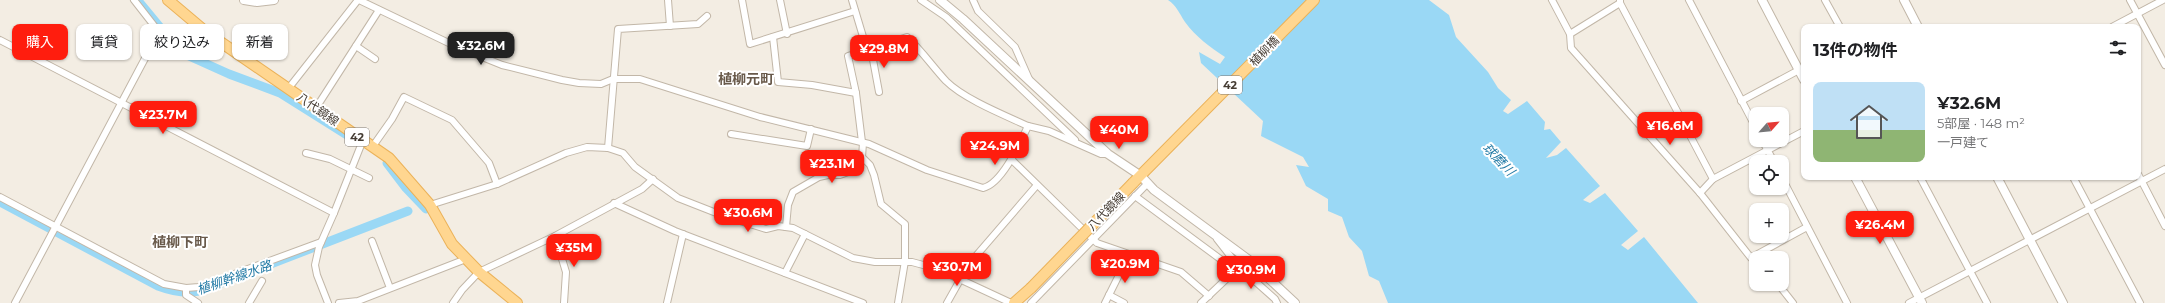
<!DOCTYPE html>
<html lang="ja">
<meta charset="utf-8">
<style>
body{margin:0;font-family:Montserrat,"Noto Sans JP",sans-serif;background:#f6f6f6;color:#202124;height:100vh;display:flex;flex-direction:column;font-size:15px;white-space:nowrap}
*{box-sizing:border-box;margin:0}
p{font-size:13px;color:#757577}
.icon{flex:none;width:22px;height:22px;fill:none;stroke:currentColor;stroke-width:2;stroke-linecap:round;stroke-linejoin:round}
.map{position:relative;flex:1;overflow:hidden}
.sheet{position:absolute;left:1801px;top:24px;width:340px;height:156px;display:flex;flex-direction:column;background:#fff;border-radius:8px;box-shadow:0 1px 3px #0004}
.sheet>*{flex:none}
.banner{position:absolute;left:12px;top:24px;width:380px;height:36px;display:flex;gap:8px}
.needle{width:26px;rotate:63deg}
.buttons{position:absolute;left:1749px;top:107px;display:grid;gap:8px}
.buttons a{display:grid;place-items:center;width:40px;height:40px;border-radius:8px;background:#fff;box-shadow:0 1px 3px #0004;font-size:20px}
.price{position:absolute;translate:-50% -34px;padding:0 9px;border-radius:8px;background:#ff1d0e;color:#fff;font-size:13px;line-height:26px;filter:drop-shadow(0 1px 2px #0008)}
.price::after{content:'';position:absolute;left:50%;top:24px;width:12px;height:9px;margin-left:-6px;background:inherit;clip-path:polygon(0 0,100% 0,50% 100%)}
.price.current{background:#222;color:#fff}
ul{padding:0;list-style:none}
li{display:flex;align-items:center;gap:12px;height:100px;padding:0 12px}
li span{display:grid;place-items:center;flex:none;width:112px;height:80px;border-radius:8px;color:#555}
li>.icon{margin-inline-start:auto}
span .icon{width:48px;height:48px;fill:#fffc;stroke-width:1}
li b{font-size:17px}
h2{display:flex;justify-content:space-between;align-items:center;height:48px;padding:0 12px;font-size:17px}
.tag{padding:0 14px;border-radius:8px;background:#fff;box-shadow:0 1px 3px #0004;font-size:14px;line-height:36px}
.tag.current{background:#ff1d0e;color:#fff}
.map>svg:first-child{display:block}
.water{fill:#9ad8f5}
.lines{fill:none;stroke-linecap:round;stroke-linejoin:round}
.canal{stroke:#9ad8f5;stroke-width:9}
.minor-casing{stroke:#c2b7a8;stroke-width:8}
.tertiary-casing{stroke:#c2b7a8;stroke-width:10}
.primary-casing{stroke:#ebb259;stroke-width:12}
.minor{stroke:#fff;stroke-width:6}
.tertiary{stroke:#fff;stroke-width:8}
.primary{stroke:#ffd690;stroke-width:10}
.primary-bridge-casing{stroke:#ebb259;stroke-width:12;stroke-linecap:butt}
.primary-bridge{stroke:#ffd690;stroke-width:10}
.labels{text-anchor:middle;dominant-baseline:central;stroke-width:4;stroke-linejoin:round;paint-order:stroke}
.shield{fill:#fff;stroke:#7d7670;stroke-width:1}
.shield-label{font-size:11px;font-weight:bold;fill:#453c33}
.street-label{font-size:12px;fill:#453c33;stroke:#fff}
.water-label{font-size:13px;font-style:italic;fill:#247ba6;stroke:#fff}
.quarter-label{font-size:14px;font-weight:bold;fill:#68594a;stroke:#fff}
</style>
<div class="map">
<svg width="2165" height="303" viewBox="0 0 2165 303">
<rect width="100%" height="100%" fill="#f3ede3"/>
<path class="water" d="M1168,0H1429L1449,15L1456,37L1488,72L1498,88L1511,100L1503,111L1508,114L1527,101L1545,122L1544,130L1550,129L1561,142L1546,158L1557,155L1566,148L1600,186L1583,200L1590,203L1605,193L1638,231L1621,245L1628,250L1644,237L1698,303H1388L1379,281L1369,276L1362,251L1349,237L1342,217L1328,211V199L1306,186L1296,165L1309,167L1303,157L1261,136L1263,121L1201,63L1199,52L1220,64L1225,57C1210,47 1196,37 1185,22C1179,13 1177,6 1168,0Z"/>
<g class="lines">
<g class="canal">
<path d="M140,3L178,49L189,56L229,74L280,93L358,142"/>
<path d="M387,163L406,188L426,209"/>
<path d="M0,202L158,286C174,292 190,295 206,289L408,211"/>
</g>
<g class="minor-casing">
<g id="minor">
<path d="M359,0L455,46L502,65L562,80L579,83L601,84L613,79H640L760,117L869,144L927,170L983,188C1002,184 1020,143 1028,126L1049,131L1101,154H1108"/>
<path d="M668,0L670,26"/>
<path d="M742,0L750,44L855,11"/>
<path d="M780,0L787,34"/>
<path d="M852,0L867,50"/>
<path d="M921,0L946,17L1075,140"/>
<path d="M973,0L978,11L1015,47L1029,79"/>
<path d="M1552,0L1570,34L1571,48L1700,193L1751,258L1756,255L1759,258"/>
<path d="M1620,0V3L1713,179L1804,131"/>
<path d="M1689,0L1756,128"/>
<path d="M1825,0L1840,27"/>
<path d="M2130,0L2165,65"/>
<path d="M2112,27L2163,0"/>
<path d="M1570,34L1620,3"/>
<path d="M773,37L778,82L812,85L856,93"/>
<path d="M0,40L334,213"/>
<path d="M356,46L375,59"/>
<path d="M871,49L879,92"/>
<path d="M288,89L358,0"/>
<path d="M1741,101L1799,70"/>
<path d="M316,108L379,10"/>
<path d="M731,134L807,146L811,129"/>
<path d="M1762,140L1774,162"/>
<path d="M862,142L856,93L848,56L907,37C922,51 933,67 946,81C964,99 1004,115 1028,126"/>
<path d="M373,146L392,119L404,97L452,120L489,163L497,184"/>
<path d="M608,148L618,29L698,24L707,16"/>
<path d="M306,153L330,159L369,178"/>
<path d="M862,157L870,165L874,175L881,204L905,224V261L898,303"/>
<path d="M1012,160L1097,243L1181,272L1209,296"/>
<path d="M2138,174L2165,226"/>
<path d="M1920,177L1987,303"/>
<path d="M2073,177L2140,303"/>
<path d="M1782,178L1847,303"/>
<path d="M1700,193L1713,179"/>
<path d="M1135,196L1227,264L1239,267L1275,299L1277,303"/>
<path d="M0,197L164,284L186,288L199,287L321,242"/>
<path d="M614,203L675,231L863,303"/>
<path d="M430,205L497,184L566,153L587,147L608,148L623,153L635,167L678,198L724,216L766,229L778,226L793,228L853,258L875,262H912L938,269L1011,303"/>
<path d="M786,227L788,205L793,192L819,177L828,175H840L851,171L862,157L863,143"/>
<path d="M555,236L566,272L564,303"/>
<path d="M372,241L390,288"/>
<path d="M1756,255L1807,227"/>
<path d="M785,273L805,234"/>
<path d="M1778,284L1793,303"/>
<path d="M186,288V295L198,303"/>
<path d="M1109,295L1124,303"/>
<path d="M15,303L159,32L134,0"/>
<path d="M249,303L262,281"/>
<path d="M328,303L317,275L315,265L319,247L334,213L363,140"/>
<path d="M339,303L358,301L466,259"/>
<path d="M453,303L462,290L479,272L555,236L642,189L653,179"/>
<path d="M667,303L683,234"/>
<path d="M947,303L969,264L1037,185"/>
<path d="M1031,303L1148,183"/>
<path d="M1105,303L1129,255"/>
<path d="M1201,303L1239,267L1217,239"/>
<path d="M1909,303L2165,169"/>
</g>
</g>
<g class="tertiary-casing">
<g id="tertiary">
<path d="M244,0L257,2L274,0"/>
<path d="M940,0L963,19L1108,154L1141,176L1154,190L1249,260L1295,303"/>
<path d="M1762,0L1804,80"/>
<path d="M1904,0L1918,27"/>
<path d="M1855,177L1922,303"/>
<path d="M1997,177L2063,303"/>
</g>
</g>
<g class="primary-casing">
<g id="primary">
<path d="M168,0L206,32L389,158L430,205L452,244L479,272L517,303"/>
<path d="M1133,183L1314,0"/>
<path d="M1014,303L1031,288"/>
</g>
</g>
<use href="#minor" class="minor"/>
<use href="#tertiary" class="tertiary"/>
<use href="#primary" class="primary"/>
<g class="primary-bridge-casing">
<path id="primary-bridge" d="M1031,288L1133,183"/>
</g>
<use href="#primary-bridge" class="primary-bridge"/>
</g>
<g class="labels">
<g class="shield">
<rect x="1218" y="76" width="24" height="18" rx="3"/>
<rect x="345" y="128" width="24" height="18" rx="3"/>
</g>
<g class="shield-label">
<text x="1230" y="85">42</text>
<text x="357" y="137">42</text>
</g>
<g class="street-label">
<text transform="translate(1264 51) rotate(-46)">植柳橋</text>
<text transform="translate(318 109) rotate(35)">八代鏡線</text>
<text transform="translate(1106 211) rotate(-46)">八代鏡線</text>
</g>
<g class="water-label">
<text transform="translate(1499 159) rotate(46)">球磨川</text>
<text transform="translate(234 277) rotate(-19)">植柳幹線水路</text>
</g>
<g class="quarter-label">
<text x="746" y="79">植柳元町</text>
<text x="180" y="242">植柳下町</text>
</g>
</g>
</svg>
<div class="buttons">
<a><svg class="needle" viewBox="-14 -14 28 28"><path d="M0-13l5 13h-10z" fill="#e53935"/><path d="M0 13l5-13h-10z" fill="#757577"/></svg></a>
<a><svg class="icon" aria-label="locate" viewBox="0 0 24 24"><circle cx="12" cy="12" r="6"/><path d="M12 2v4M12 18v4M2 12h4M18 12h4"/></svg></a>
<a>+</a>
<a>−</a>
</div>
<b class="price current" style="left:481px;top:66px">¥32.6M</b>
<b class="price" style="left:884px;top:69px">¥29.8M</b>
<b class="price" style="left:163px;top:135px">¥23.7M</b>
<b class="price" style="left:1670px;top:146px">¥16.6M</b>
<b class="price" style="left:1119px;top:150px">¥40M</b>
<b class="price" style="left:995px;top:166px">¥24.9M</b>
<b class="price" style="left:832px;top:184px">¥23.1M</b>
<b class="price" style="left:748px;top:233px">¥30.6M</b>
<b class="price" style="left:1880px;top:245px">¥26.4M</b>
<b class="price" style="left:574px;top:268px">¥35M</b>
<b class="price" style="left:1125px;top:284px">¥20.9M</b>
<b class="price" style="left:957px;top:287px">¥30.7M</b>
<b class="price" style="left:1251px;top:290px">¥30.9M</b>
<div class="banner">
<a class="tag current">購入</a>
<a class="tag">賃貸</a>
<a class="tag">絞り込み</a>
<a class="tag">新着</a>
</div>
<section class="sheet">
<h2>13件の物件<svg class="icon" aria-label="filters" viewBox="0 0 24 24"><path d="M4 7h16M4 17h16"/><circle cx="9" cy="7" r="2"/><circle cx="15" cy="17" r="2"/></svg></h2>
<ul>
<li><span style="background:linear-gradient(#bfe0f5 60%,#8fb573 0)"><svg class="icon" aria-label="home" viewBox="0 0 24 24"><path d="M3 11l9-7 9 7M6 9v11h12V9"/></svg></span><div><b>¥32.6M</b><p>5部屋 · 148 m²</p><p>一戸建て</p></div></li>
</ul>
</section>
</div>
